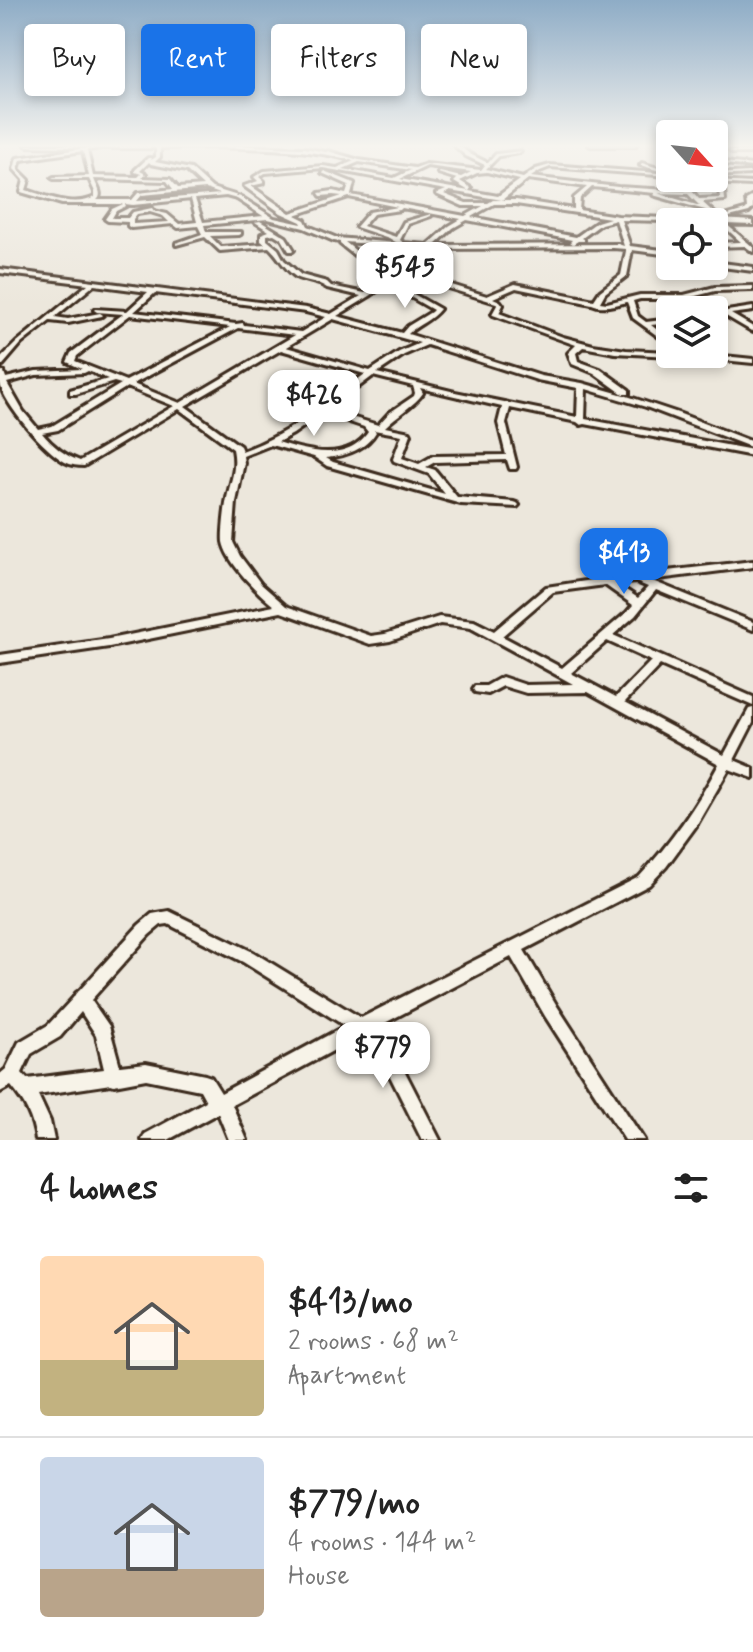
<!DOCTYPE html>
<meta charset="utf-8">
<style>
body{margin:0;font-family:Mynerve,sans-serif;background:#f6f6f6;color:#222;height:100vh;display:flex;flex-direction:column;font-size:30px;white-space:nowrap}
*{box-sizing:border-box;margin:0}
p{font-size:26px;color:#767676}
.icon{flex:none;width:44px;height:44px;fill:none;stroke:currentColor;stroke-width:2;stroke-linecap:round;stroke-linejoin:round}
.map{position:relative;height:1140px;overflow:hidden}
.drawer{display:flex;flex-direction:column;background:#fff;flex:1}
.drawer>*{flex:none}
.guide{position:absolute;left:24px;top:24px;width:706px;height:72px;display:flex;gap:16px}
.needle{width:52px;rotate:117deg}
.controls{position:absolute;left:656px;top:120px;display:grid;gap:16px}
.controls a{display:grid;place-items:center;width:72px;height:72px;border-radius:8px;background:#fff;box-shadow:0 4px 12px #0003;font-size:40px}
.price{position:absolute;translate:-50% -68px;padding:0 18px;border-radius:16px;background:#fff;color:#222;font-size:26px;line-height:52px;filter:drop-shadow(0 2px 4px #0008)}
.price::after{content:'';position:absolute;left:50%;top:48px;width:24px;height:18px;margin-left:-12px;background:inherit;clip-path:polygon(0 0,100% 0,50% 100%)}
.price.selected{background:#1a73e8;color:#fff}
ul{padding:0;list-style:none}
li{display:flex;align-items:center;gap:24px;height:200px;padding:0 40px}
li+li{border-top:2px solid #e0e0e0}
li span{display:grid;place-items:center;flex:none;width:224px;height:160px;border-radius:8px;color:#555}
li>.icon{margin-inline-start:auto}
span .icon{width:96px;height:96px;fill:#fffc;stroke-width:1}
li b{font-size:34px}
h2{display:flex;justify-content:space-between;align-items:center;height:96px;padding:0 40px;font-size:34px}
.chip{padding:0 28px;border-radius:8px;background:#fff;box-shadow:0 4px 12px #0003;font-size:28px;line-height:72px}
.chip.selected{background:#1a73e8;color:#fff}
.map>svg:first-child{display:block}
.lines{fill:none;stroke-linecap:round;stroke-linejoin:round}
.minor-casing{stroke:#3b2a1e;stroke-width:6}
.minor{fill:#f7f3e8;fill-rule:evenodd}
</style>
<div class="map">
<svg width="753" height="1140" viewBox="0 0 753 1140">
<rect width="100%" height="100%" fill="#ece7dc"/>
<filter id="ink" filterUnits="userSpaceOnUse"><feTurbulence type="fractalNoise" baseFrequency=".0125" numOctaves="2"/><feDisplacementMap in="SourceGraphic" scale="16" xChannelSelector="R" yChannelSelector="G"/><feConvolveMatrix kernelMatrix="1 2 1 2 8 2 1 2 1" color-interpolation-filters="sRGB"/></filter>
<g filter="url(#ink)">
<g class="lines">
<g class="minor-casing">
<g id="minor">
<path d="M26,145H79L80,146L78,147L28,146Z"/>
<path d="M218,145L305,148L326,152L328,151L359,160L415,168L426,164L481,170L485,165L466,156L454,145H458L470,154L488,163L496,154L521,151L519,153L499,156L486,169L523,178L536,169L550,165L658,173L672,178L670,179L657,175L550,167L540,171L531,177L618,187L686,191L678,182L674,181V179L753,183V185L684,182L699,199L720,198L719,190L724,189L725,200L702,202L721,219V217L745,210L747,208L746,200L753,196V208L749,212L721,219L753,221V225L726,224L753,247V252L745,246L714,247V243L741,242L720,223L714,222L621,220L630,246L670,251V255L632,250L627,276L605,293L600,302L607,303L640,295H684L715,287L753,286V290L715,291L684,299H640L633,301L638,316L646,322L670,319V323L651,325L670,340V345L633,318L627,302C615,305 602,309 592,304L516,288L493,298L500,301L503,305L499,313L563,337L593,345L626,350L670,352V354H674L670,356L615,353L583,347L576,353L578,361L600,369L629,390V394H623L594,373L572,364L568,353L576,345L493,315L492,314L497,305L496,303L438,285L405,281L410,292L440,309C431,321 418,324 408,334L541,376L582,383L624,395L678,413L753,442V448L646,407L586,389L585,419L753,450V456L585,424L581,425L577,422L510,408L506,423L517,467L516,469H510L507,460L435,462L426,467L435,470L457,497L514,502L517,503L519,505L517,507L461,504L327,466L314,457L271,445L243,456L244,463L236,502L233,542L240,556L261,584L286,606L371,636L385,634L439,617L474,621L494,631L546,587L606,578L753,561V567L650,580L753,622V630L656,590L635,616L613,635L753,697V706L660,665L625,702L724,755L749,709L753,708V723L734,760L753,768V778L729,769L696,826L666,867L649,885L524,950L557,1006L644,1140H625L545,1016L511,957L381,1025L440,1140H422L368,1032L232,1105L247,1140H229L218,1113L168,1140H142L145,1134L206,1101L200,1090L146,1079L114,1085L111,1084L38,1095L50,1121L54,1140H36C33,1118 25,1103 11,1086L0,1092V1074L6,1069L19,1042L48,1025L73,998L76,993L79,991L139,925L152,914L169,911L253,952L361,1018L639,877C671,843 697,805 719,764L588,692L526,693L503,686L488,694L475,692L473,689L475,686H486L502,677L526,685L573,684L471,628L440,624L390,641L370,644L281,612L109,647L0,663V655L109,639L274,606C258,593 227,563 223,542C222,534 225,507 227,498C231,479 237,469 233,449L179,409L84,466C78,466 71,465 65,462C45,451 4,405 0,383C0,379 0,374 0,370L4,372L6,378L36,371L82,369L67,362L71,353L123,314L97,312L94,310L95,309L127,311L148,292L94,285L55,317L68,319L100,313L103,315L102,316L68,323L50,321L21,344L3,365H0V359L17,342L88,284L0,273V269L306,308L331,314L361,296L327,288C318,281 306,282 296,277C284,269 279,256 269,247L220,251L205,237L176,245V243L202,234L198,226L178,228L173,224L131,228L128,226V222L108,221L105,219L112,209L123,204H62L21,192L24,180L14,169L17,158L101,146ZM214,147C261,149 309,148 354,161L337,168L323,166L264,171L254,177L258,181L244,186L281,213L301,222L302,224L274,218L241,197L212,188L191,169L155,162L160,157V148ZM101,148H156V157L151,160L152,158H148L135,170V172L141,174L138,177L93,176L87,150ZM83,151L89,176L54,177L52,178L54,179H89L95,192V197C74,208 47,196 26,190L29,180L18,169L21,160ZM149,162L151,164L187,171L203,186L178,188L170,179L142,178L146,174L140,171ZM359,162L411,170L394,178L343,169ZM427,166L471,172L461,177L440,172L438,173L457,179L454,182L469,191L471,188L460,181L477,173L487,172L520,180L498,196L400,179ZM323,168L446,190L436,194L463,206H483L465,216L351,195L354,183L324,171L322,173L349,185L346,194L333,191L319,193L321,196L333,195L342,196L290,213L251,186L264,183V181L259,177L265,173ZM94,179L167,181L173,189L138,193L132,200H97C104,194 96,186 94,179ZM528,179L587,187L574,198V209L516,200H493L488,203H466L444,194L450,191L502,200ZM592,187L655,193L653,195L705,210L716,220L618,216L579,210L580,198ZM206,189L220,194L137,201L142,195ZM656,193L688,194L700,206L657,193ZM226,196L237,199L263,216L203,222L195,199ZM349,197L398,207L369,212L356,227L389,238L397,243L337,238L308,226L305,220L295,215ZM191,199L197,222L179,224L167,214L154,211L152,208L133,212L128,218H112L116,211L126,206L125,204L133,205ZM494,204H516L610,218L597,222L576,237L471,217ZM402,208L461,219L449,226L428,245L404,243L400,240L408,224L431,216V214L404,222L396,237L363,226L373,214L400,210ZM150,212L163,216L169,222L133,224V219L137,214ZM268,219L304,228L334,241L340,242V244L368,266L387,277L365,293L331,286L327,282L301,275L284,260L278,249L267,240V235L274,234L282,239L289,251H293L294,250L286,237L260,221L255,222L269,231L261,234V241L265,244L221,247L210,236L239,235L241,234V232H206L204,225ZM467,220L572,240L570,242L573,244L578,241H584V239L582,238L601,224L616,220L624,246L618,244L435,245L453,228ZM345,242L425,248L423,250L361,255ZM613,248L626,249V251L621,275L600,291L594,300L515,284L487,296L439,281L397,276L431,249ZM419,254L391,274L365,258ZM393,279L399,280L405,294L433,310L431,312L408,326L402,333L337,316L370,296ZM155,293L306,312L326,317L301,332L244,325L243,323L236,324L134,312ZM130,315L230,327L126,381L75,361L77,356ZM333,319L420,343L399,352L370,371L286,347ZM238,328L295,335L180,403L133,384ZM427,345L537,380L578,388L577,417L455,392L377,373L404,355ZM281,350L365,374C325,404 290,434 242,451L240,446L185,406ZM88,371L108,379L70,390V394H76L114,382L121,384L52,426L38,429L23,411L7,383L36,375L84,373ZM373,376L413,386L415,393L414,396L389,413L378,425L328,410ZM127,387L174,406L80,461C65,456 52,445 42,433L58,430ZM420,388L502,407L498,423L506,455L433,456L419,464L402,458L411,434L410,432L385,427C397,415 415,405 423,393ZM323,413L364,427L368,432C347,463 306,451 278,442L293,434ZM374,430L402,435L393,459L394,461L429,474L445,494L333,462L326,458C346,456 366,449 376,432ZM636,582L648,587L638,598L617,584ZM605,585L633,605L627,612L562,668L502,636L553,592ZM607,641L651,661L616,697L571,673ZM168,924L243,962L345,1026L221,1093L211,1077L205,1075L146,1063L120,1066L109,1026L91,1000L149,935L161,925ZM81,1012L96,1035L104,1069L27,1079L22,1073L31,1054L60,1037Z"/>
<path d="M589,145H636L634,146H591Z"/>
<path d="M665,145H670V148Z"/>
<path d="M730,151H753V153H732Z"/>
<path d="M714,161L753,165V167L714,163Z"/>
<path d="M642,163L665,170V171L663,172L640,165Z"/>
<path d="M749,172L751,174L714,176V174Z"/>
<path d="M714,262L753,267V271L714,266Z"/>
<path d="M753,307V311L731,314L753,327V332L724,315L714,317V313Z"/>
<path d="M678,354H704L753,359V363L682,356Z"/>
</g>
</g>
<use href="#minor" class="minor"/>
</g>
</g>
<linearGradient id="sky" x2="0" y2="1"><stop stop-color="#8eacc6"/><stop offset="0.48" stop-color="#f6f4ef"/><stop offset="1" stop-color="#f6f4ef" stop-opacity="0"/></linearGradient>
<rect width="753" height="304" fill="url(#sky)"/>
</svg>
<div class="controls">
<a><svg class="needle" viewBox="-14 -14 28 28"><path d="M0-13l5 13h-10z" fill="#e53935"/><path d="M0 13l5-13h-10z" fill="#767676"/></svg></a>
<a><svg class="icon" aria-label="locate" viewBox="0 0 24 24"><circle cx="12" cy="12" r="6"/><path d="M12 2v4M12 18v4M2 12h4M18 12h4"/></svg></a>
<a><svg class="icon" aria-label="layers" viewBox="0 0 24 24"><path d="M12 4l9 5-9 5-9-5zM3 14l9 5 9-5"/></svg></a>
</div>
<b class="price" style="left:405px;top:310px">$545</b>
<b class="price" style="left:314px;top:438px">$426</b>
<b class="price selected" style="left:624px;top:596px">$413</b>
<b class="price" style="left:383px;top:1090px">$779</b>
<div class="guide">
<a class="chip">Buy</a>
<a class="chip selected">Rent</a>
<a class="chip">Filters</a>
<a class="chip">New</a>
</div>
</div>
<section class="drawer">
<h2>4 homes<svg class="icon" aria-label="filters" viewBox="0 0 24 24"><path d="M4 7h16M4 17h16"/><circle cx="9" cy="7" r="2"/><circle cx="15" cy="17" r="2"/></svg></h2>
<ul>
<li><span style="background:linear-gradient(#ffd9b3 65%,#c2b280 0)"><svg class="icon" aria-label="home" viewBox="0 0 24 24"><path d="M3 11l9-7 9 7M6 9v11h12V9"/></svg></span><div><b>$413/mo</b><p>2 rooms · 68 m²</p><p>Apartment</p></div></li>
<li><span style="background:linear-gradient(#c9d6e8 70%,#b9a48a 0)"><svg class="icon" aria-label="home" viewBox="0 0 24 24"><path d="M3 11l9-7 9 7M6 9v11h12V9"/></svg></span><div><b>$779/mo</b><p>4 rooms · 144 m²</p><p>House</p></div></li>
</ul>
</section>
